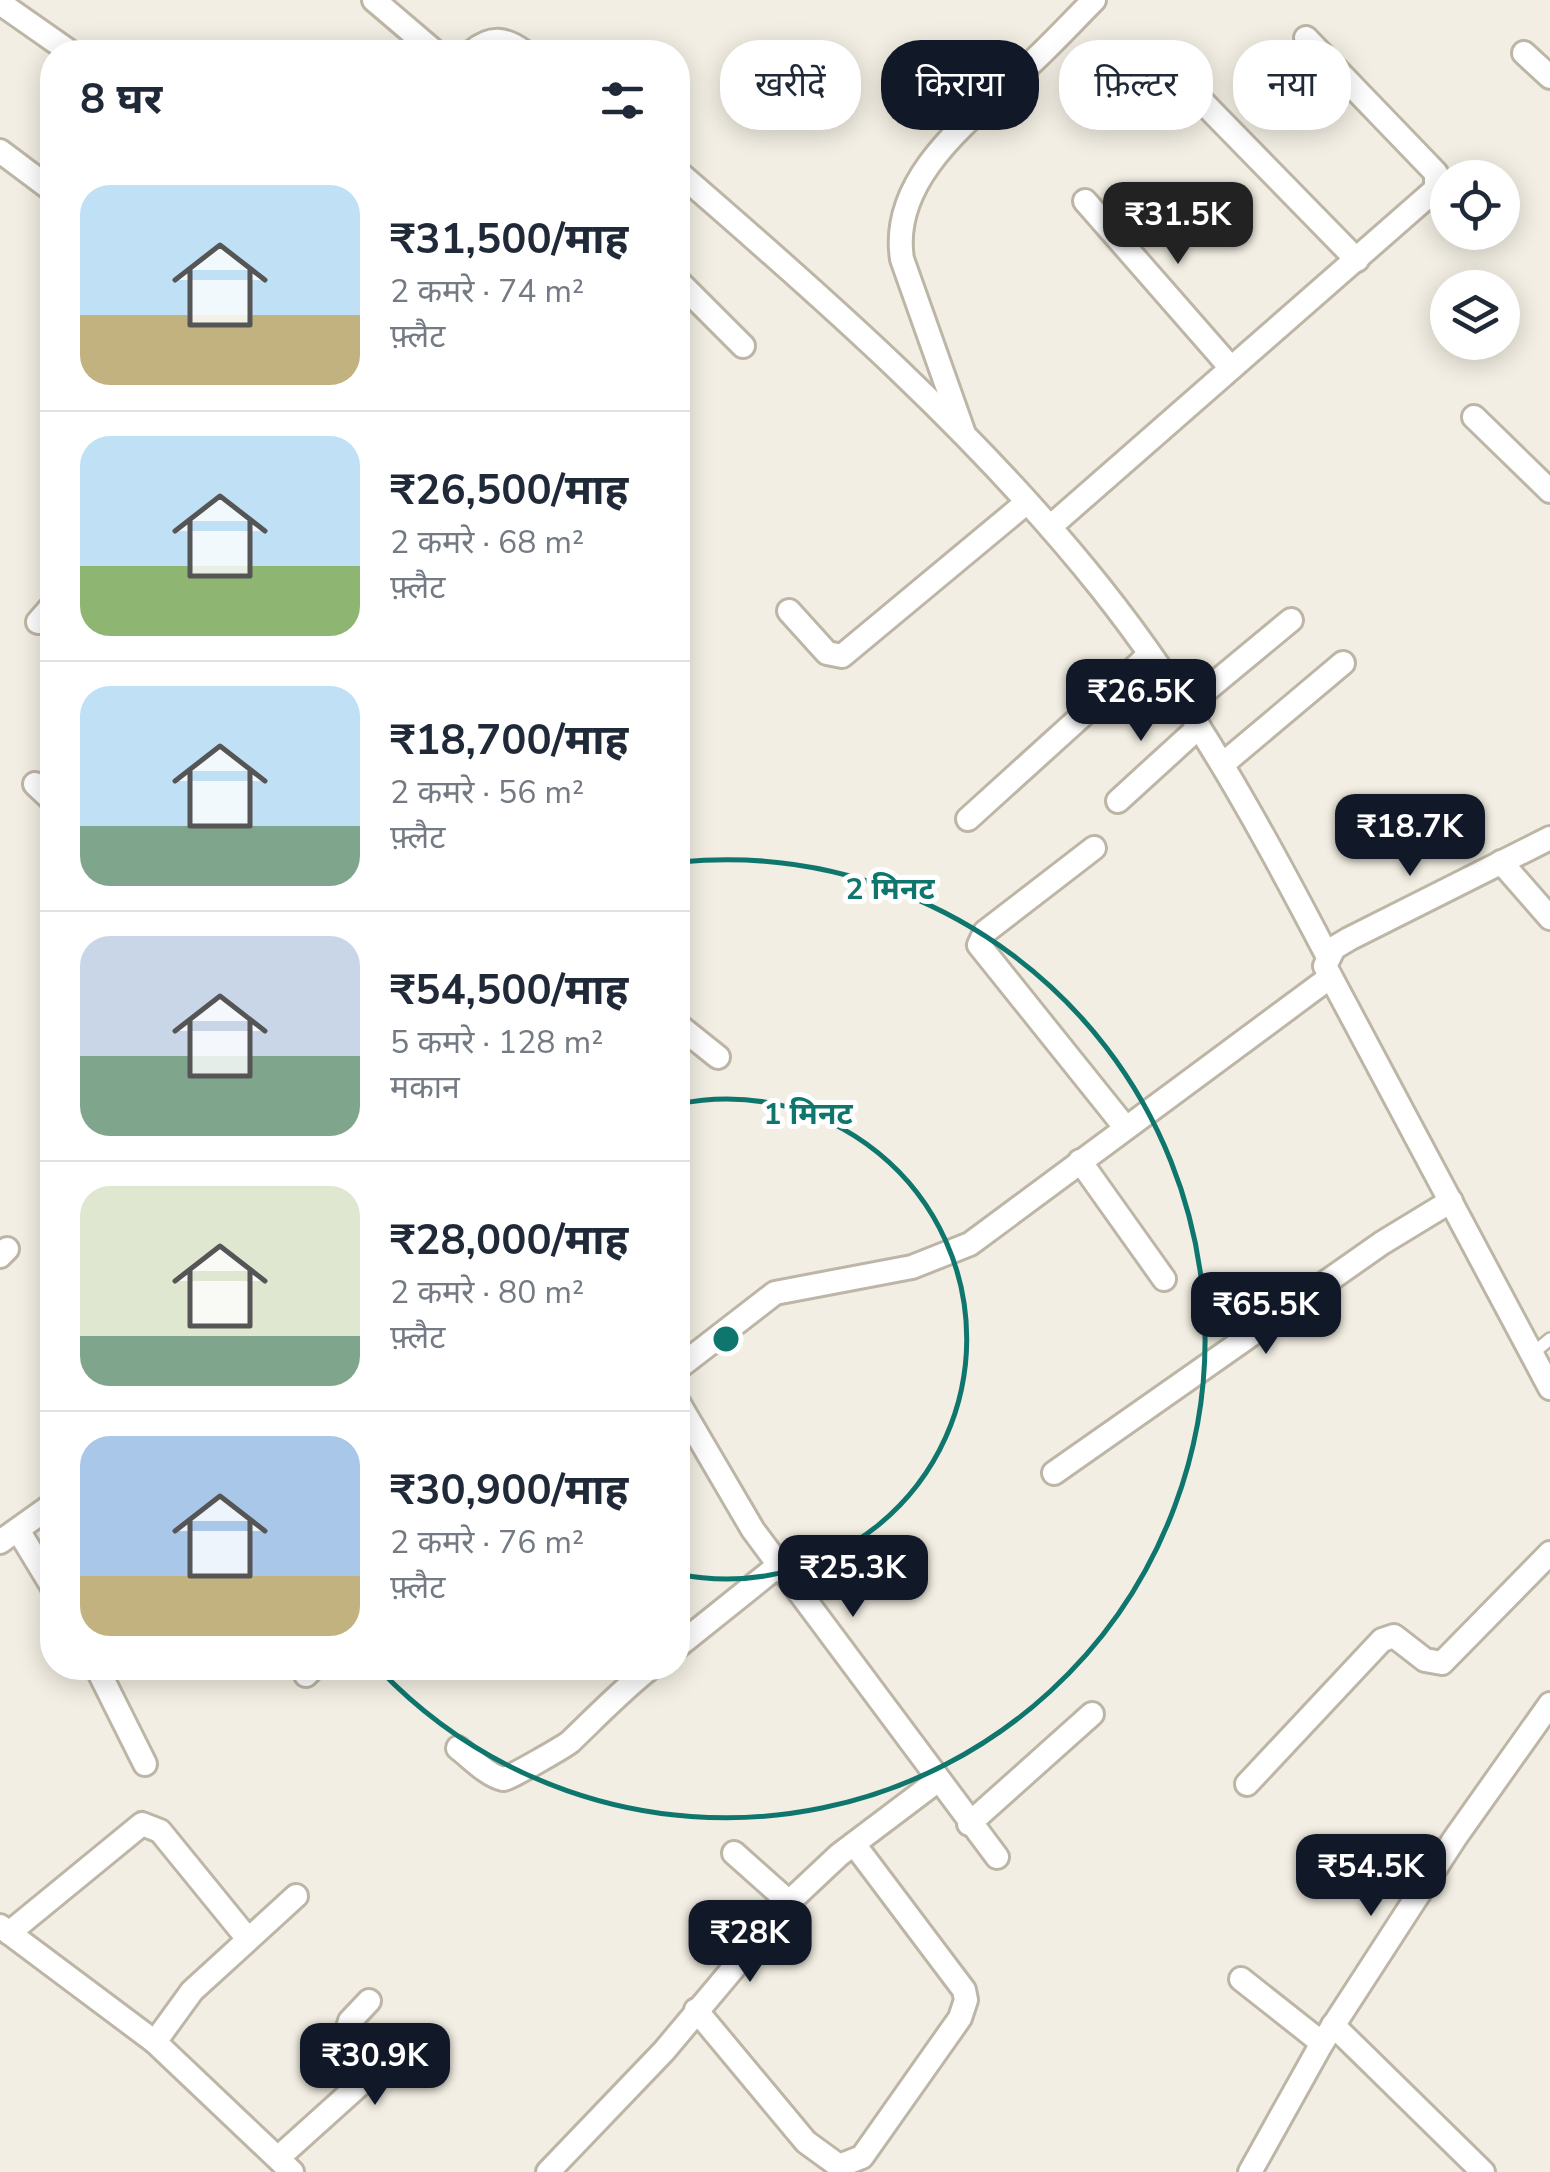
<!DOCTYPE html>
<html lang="hi">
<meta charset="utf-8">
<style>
body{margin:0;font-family:"Nunito Sans","Noto Sans Devanagari",sans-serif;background:#f2f2f3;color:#1f2937;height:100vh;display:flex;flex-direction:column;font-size:38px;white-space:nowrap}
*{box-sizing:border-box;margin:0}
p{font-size:32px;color:#747a83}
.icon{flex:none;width:55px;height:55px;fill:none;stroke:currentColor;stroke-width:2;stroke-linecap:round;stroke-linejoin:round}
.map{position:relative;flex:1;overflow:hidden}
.side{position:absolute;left:40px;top:40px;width:650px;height:1640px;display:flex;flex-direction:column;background:#fff;border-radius:40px;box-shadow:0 5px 25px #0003}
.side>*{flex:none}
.hud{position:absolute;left:720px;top:40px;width:680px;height:90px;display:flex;gap:20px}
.fabs{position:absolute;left:1430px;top:160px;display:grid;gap:20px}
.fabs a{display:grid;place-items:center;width:90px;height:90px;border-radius:50%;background:#fff;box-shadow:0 5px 25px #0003;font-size:50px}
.price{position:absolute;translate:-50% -85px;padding:0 22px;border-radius:20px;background:#111827;color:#fff;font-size:32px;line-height:65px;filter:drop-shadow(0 2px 5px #0008)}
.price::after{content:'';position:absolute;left:50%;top:60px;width:30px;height:22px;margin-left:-15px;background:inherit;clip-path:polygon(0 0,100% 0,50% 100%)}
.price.active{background:#222;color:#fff}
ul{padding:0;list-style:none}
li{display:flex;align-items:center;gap:30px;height:250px;padding:0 40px}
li+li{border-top:2px solid #e0e1e3}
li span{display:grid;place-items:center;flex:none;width:280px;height:200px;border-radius:30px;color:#555}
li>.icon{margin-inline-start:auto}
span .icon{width:120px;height:120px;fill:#fffc;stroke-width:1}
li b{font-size:42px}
h2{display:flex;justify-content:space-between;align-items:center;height:120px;padding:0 40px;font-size:42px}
.pill{padding:0 35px;border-radius:40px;background:#fff;box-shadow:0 5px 25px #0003;font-size:35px;line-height:90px}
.pill.active{background:#111827;color:#fff}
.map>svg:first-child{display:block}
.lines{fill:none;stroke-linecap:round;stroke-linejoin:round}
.service-casing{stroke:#bdb6a6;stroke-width:16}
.minor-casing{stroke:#bdb6a6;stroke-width:28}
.service{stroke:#fff;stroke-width:11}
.minor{stroke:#fff;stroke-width:22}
.ring{fill:none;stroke:#0f766e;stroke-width:5}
.centre{fill:#0f766e;stroke:#fff;stroke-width:5}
.ring-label{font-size:30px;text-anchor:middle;font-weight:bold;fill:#0f766e;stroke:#fff;stroke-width:10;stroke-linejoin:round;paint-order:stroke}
</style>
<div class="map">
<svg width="1550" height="2172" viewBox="0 0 1550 2172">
<rect width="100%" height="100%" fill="#f2eee3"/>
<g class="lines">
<g class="service-casing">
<path id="service" d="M1532,1354L1550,1339"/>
</g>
<g class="minor-casing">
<g id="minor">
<path d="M374,0L435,52"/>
<path d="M0,3L70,52"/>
<path d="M472,52C491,36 505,38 524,52"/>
<path d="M1524,53L1550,77"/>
<path d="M1185,84L1357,260"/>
<path d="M0,151L52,190"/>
<path d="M678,172C827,301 977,433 1100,587C1191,701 1260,826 1327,955"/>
<path d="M1085,201L1231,368"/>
<path d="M678,281L743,346"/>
<path d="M1474,417L1550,491"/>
<path d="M963,431L902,259C889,176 975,116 1028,66C1051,45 1072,22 1094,0"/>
<path d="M1050,527L1436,189V173L1306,38"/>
<path d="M789,611L827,653L842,656L1026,503"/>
<path d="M38,622L52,606"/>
<path d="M1186,707L1291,620"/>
<path d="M1223,764L1343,663"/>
<path d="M35,784L52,800"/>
<path d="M1118,801L1199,727"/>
<path d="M968,819L1149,655"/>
<path d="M1550,838L1349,939L1334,948L1325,966L1550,1388"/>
<path d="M1094,848L985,932L979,945L1125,1127"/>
<path d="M1501,862L1550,918"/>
<path d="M678,1025L718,1057"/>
<path d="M1080,1161L1164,1279"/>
<path d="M0,1256L7,1249"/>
<path d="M678,1368L775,1293L912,1267L970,1244L1329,978"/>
<path d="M678,1402L753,1530L997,1857"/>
<path d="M1054,1473L1382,1243L1451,1201"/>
<path d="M18,1530L52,1586"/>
<path d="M0,1542L52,1505"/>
<path d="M678,1646L779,1565"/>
<path d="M97,1668L145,1764"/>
<path d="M306,1675L313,1668"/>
<path d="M458,1748C471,1758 488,1776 503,1779C507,1780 565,1746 570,1742C597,1716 621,1691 650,1668"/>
<path d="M1247,1784L1382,1640L1394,1636L1425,1660L1442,1663L1550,1553"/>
<path d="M969,1824L1092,1714"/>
<path d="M734,1853L789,1902"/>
<path d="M0,1926L155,2042L292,2172"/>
<path d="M9,1933L142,1824L160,1831L248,1939"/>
<path d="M1241,1979L1322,2043"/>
<path d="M696,2010L806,2142L839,2166L862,2157L960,2018L966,2000L964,1990L854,1844"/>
<path d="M1333,2025L1483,2172"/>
<path d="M155,2042L192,1991L296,1896"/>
<path d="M278,2158L368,2077L365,2064L346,2034L350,2021L369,2001"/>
<path d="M548,2172L664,2051L789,1902L839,1855L937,1781"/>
<path d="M1250,2172L1322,2043L1455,1838L1550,1704"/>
</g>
</g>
<use href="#service" class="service"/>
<use href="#minor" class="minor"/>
</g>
<g class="ring">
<path d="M678 1104A240 240 0 1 1 678 1574"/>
<path d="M680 862A479 479 0 1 1 379 1669"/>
</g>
<circle cx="726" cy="1339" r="15" class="centre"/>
<g class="ring-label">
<text x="890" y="899">2 मिनट</text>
<text x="808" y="1124">1 मिनट</text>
</g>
</svg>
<div class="fabs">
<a><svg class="icon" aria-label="locate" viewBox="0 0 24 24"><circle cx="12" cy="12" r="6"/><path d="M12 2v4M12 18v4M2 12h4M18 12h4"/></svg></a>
<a><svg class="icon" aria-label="layers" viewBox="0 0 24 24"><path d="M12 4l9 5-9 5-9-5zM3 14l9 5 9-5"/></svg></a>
</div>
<b class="price active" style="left:1178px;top:267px">₹31.5K</b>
<b class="price" style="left:1141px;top:744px">₹26.5K</b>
<b class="price" style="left:1410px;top:879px">₹18.7K</b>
<b class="price" style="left:1266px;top:1357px">₹65.5K</b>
<b class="price" style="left:853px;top:1620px">₹25.3K</b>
<b class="price" style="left:1371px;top:1919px">₹54.5K</b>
<b class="price" style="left:750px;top:1985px">₹28K</b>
<b class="price" style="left:375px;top:2108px">₹30.9K</b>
<div class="hud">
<a class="pill">खरीदें</a>
<a class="pill active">किराया</a>
<a class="pill">फ़िल्टर</a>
<a class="pill">नया</a>
</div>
<section class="side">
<h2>8 घर<svg class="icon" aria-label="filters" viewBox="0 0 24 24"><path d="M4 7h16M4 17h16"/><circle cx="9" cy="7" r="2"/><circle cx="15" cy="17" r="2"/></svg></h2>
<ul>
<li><span style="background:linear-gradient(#bfe0f5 65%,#c2b280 0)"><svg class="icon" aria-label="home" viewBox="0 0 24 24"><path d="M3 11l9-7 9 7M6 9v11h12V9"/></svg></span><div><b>₹31,500/माह</b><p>2 कमरे · 74 m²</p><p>फ़्लैट</p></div></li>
<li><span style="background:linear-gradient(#bfe0f5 65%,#8fb573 0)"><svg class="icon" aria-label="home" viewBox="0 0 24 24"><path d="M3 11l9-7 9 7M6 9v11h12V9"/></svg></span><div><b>₹26,500/माह</b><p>2 कमरे · 68 m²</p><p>फ़्लैट</p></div></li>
<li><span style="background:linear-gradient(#bfe0f5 70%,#7fa58c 0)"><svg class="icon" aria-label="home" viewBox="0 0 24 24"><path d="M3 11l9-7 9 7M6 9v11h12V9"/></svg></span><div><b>₹18,700/माह</b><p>2 कमरे · 56 m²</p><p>फ़्लैट</p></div></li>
<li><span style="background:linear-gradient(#c9d6e8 60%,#7fa58c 0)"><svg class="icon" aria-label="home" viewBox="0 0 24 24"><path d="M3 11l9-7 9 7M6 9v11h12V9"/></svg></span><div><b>₹54,500/माह</b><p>5 कमरे · 128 m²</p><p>मकान</p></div></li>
<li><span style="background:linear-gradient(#dfe7d0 75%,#7fa58c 0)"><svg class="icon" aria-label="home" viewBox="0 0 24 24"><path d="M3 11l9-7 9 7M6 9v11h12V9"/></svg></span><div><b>₹28,000/माह</b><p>2 कमरे · 80 m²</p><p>फ़्लैट</p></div></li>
<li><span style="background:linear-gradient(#a9c7e8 70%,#c2b280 0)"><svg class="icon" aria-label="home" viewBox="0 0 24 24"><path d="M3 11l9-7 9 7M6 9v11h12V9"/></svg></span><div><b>₹30,900/माह</b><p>2 कमरे · 76 m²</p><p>फ़्लैट</p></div></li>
</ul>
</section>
</div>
